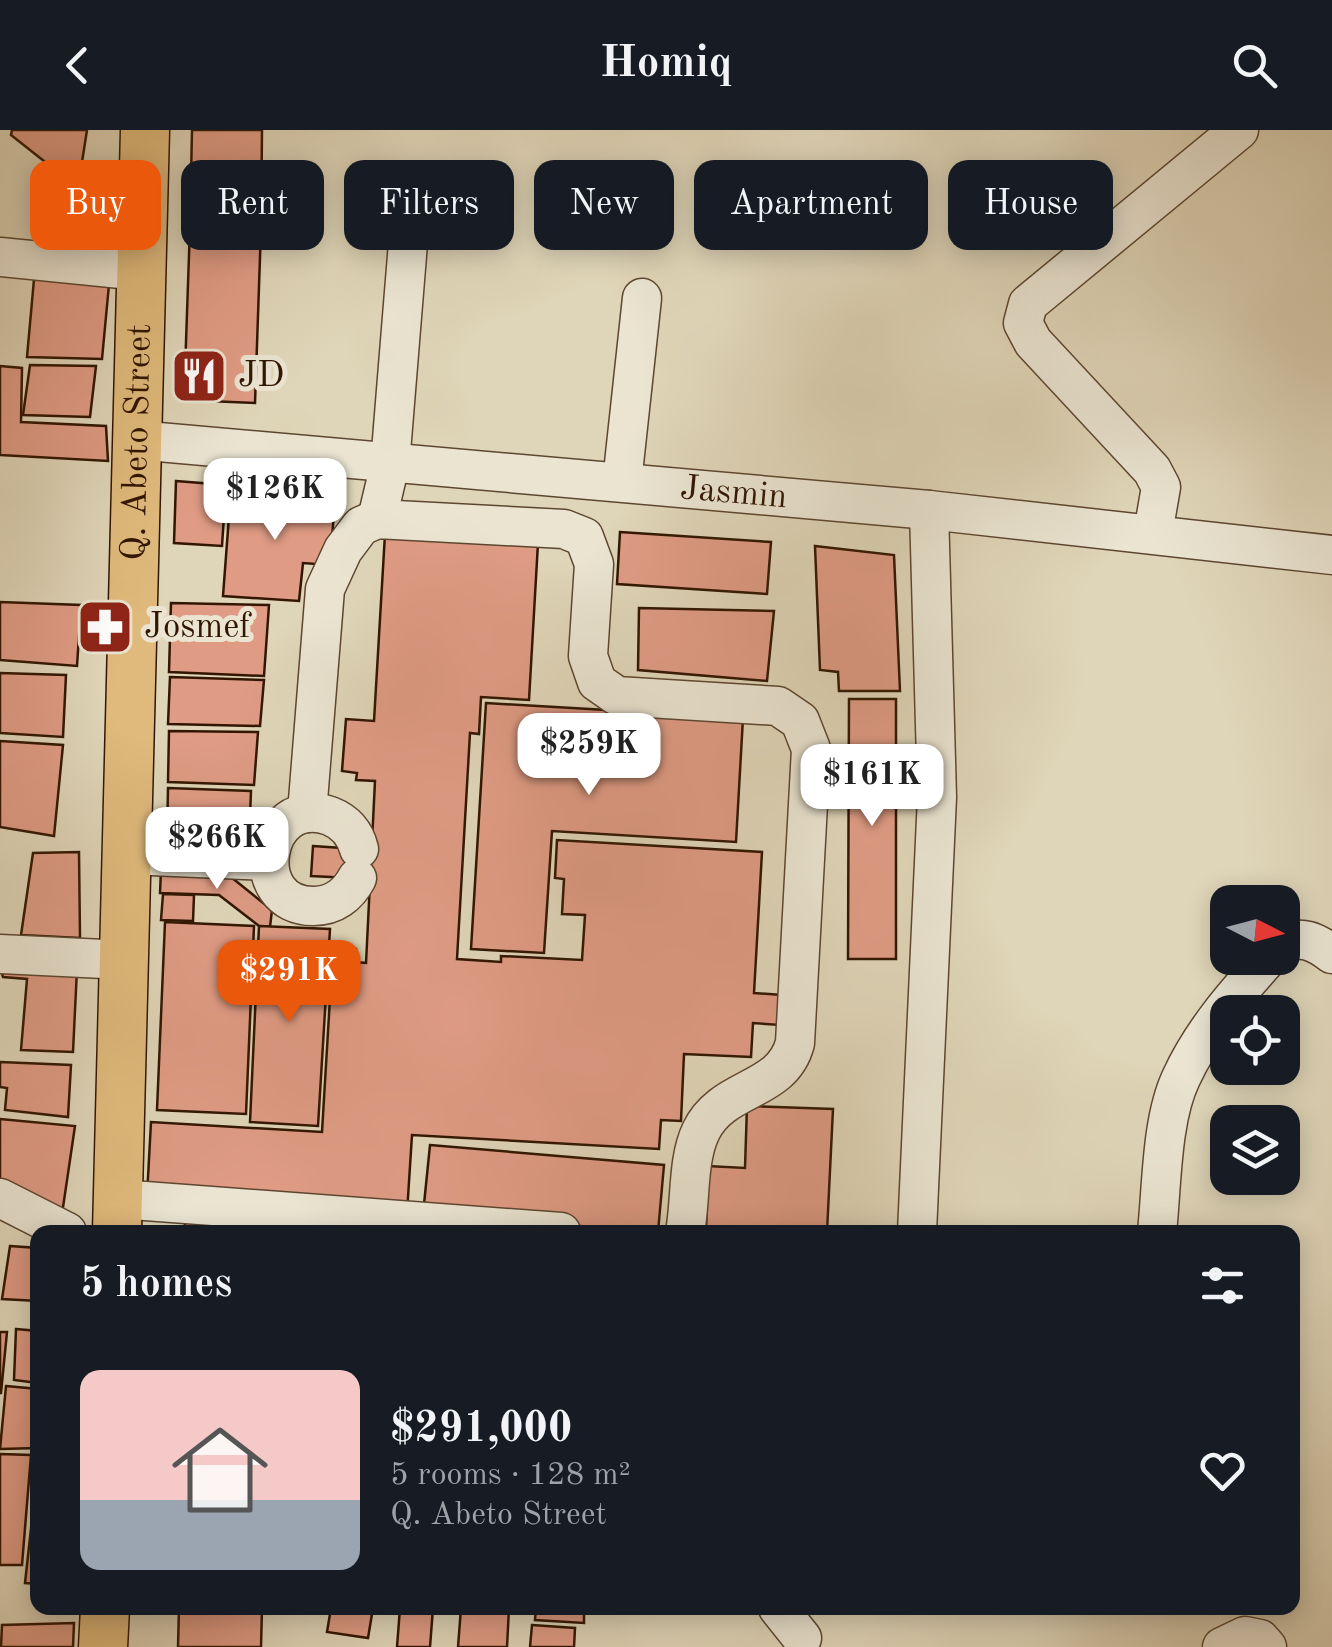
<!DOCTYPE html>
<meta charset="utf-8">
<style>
body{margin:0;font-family:"Old Standard TT",serif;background:#242831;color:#f1f3f6;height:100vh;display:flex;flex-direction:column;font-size:38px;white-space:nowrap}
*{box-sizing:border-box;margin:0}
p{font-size:32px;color:#9ea1a6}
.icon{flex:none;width:55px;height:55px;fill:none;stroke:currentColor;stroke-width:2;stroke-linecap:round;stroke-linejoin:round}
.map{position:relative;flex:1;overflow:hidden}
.details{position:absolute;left:30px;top:1095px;width:1270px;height:390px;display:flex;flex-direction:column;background:#171b24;border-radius:20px;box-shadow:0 5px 25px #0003}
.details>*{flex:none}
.hud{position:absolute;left:30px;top:30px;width:1272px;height:90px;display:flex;gap:20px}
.needle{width:65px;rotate:96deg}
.buttons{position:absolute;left:1210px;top:755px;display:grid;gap:20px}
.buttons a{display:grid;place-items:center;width:90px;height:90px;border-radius:20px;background:#171b24;box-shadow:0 5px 25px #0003;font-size:50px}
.price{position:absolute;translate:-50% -85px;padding:0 22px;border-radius:20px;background:#fff;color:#222;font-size:32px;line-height:65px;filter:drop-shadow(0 2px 5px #0008)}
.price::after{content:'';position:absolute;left:50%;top:60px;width:30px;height:22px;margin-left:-15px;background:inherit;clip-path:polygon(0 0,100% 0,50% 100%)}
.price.active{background:#ea580c;color:#fff}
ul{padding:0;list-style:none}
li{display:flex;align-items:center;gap:30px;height:250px;padding:0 50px}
li span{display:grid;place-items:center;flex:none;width:280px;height:200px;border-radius:20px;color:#555}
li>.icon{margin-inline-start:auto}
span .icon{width:120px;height:120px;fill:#fffc;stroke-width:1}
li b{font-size:42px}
h2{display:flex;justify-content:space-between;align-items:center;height:120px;padding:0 50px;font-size:42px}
.tag{padding:0 35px;border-radius:20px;background:#171b24;box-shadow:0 5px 25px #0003;font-size:35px;line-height:90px}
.tag.active{background:#ea580c;color:#fff}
header{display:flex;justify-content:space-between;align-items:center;height:130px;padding:0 50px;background:#171b24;font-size:45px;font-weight:700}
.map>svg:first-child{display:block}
.building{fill:#df9b84;stroke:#321602;stroke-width:2.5}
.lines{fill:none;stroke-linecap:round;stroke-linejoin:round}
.minor-casing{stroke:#5d4630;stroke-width:41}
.major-casing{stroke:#321602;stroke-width:51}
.minor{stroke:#eae4d1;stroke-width:38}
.major{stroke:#e0ba7c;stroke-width:48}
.labels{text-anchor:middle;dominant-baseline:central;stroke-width:10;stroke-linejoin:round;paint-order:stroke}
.poi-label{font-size:35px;fill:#321602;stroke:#eae4d1;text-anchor:start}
.street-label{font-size:35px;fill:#321602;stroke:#eae4d1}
</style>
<header><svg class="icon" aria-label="back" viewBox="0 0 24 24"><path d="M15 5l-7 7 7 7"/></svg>Homiq<svg class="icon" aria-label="search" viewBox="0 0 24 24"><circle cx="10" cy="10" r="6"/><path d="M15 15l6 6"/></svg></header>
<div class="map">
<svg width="1332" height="1517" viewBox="0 0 1332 1517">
<rect width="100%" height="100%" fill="#dfd5b8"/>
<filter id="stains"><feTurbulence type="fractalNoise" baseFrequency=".002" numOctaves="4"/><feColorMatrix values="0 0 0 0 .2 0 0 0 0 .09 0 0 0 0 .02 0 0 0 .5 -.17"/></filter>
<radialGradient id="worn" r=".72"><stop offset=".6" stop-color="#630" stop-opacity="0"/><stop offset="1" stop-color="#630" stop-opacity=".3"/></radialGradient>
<g class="building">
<path d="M12,0H87L78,58L11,5Z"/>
<path d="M192,0H262L261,98L190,96Z"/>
<path d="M190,96L261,98L255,273L184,270Z"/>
<path d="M35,138L110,144L102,229L27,227Z"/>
<path d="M30,235L96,236L90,287L23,285Z"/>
<path d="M0,236L22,238L21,292L106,296L108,331L0,325Z"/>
<path d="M176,351L226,355L222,416L174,413Z"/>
<path d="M231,360L335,369L330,435L303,433L299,471L223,466Z"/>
<path d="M620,402L771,412L767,464L617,454Z"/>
<path d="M385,404L538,413L529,570L481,567L479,604L470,603L457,829L501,832V826L582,830L585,785L562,784L564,749L555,748L557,710L762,722L754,863L782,865L780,895L753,893L751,927L684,924L681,991L661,990L659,1019L412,1005L407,1083L147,1066L151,992L322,1002L333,818L356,819V832L366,833L375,651L356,650L357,643L342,641L346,589L374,591Z"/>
<path d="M815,416L894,425L900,561H839L838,542L820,540Z"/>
<path d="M0,472L81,475L77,536L0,530Z"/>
<path d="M171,473L269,475L264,546L169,542Z"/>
<path d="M639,478L774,481L767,551L638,540Z"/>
<path d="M0,543L66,545L63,607L0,603Z"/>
<path d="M170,547L264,550L260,596L168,594Z"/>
<path d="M849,569H896V829H848Z"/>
<path d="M486,573L743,588L736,712L552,701L544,823L471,819Z"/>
<path d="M169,601L258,602L254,655L168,652Z"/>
<path d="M0,611L63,615L54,706L0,697Z"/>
<path d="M168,658L251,661L249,711L167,709Z"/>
<path d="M313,716L371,720L370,749L311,746Z"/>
<path d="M79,722L80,808L21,805L33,723Z"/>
<path d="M161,740L226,743L272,780L270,797L259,796L219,765L160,763Z"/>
<path d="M163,764L194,765L193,791L161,790Z"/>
<path d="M165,792L254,796L246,984L157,980Z"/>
<path d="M259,796L330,799L318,996L250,992Z"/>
<path d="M0,836L77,839L73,922L21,920L27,849L3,847Z"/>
<path d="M0,932L71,935L68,987L5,980L7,958L0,957Z"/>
<path d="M747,976L833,979L827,1102H706L708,1036L745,1038Z"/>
<path d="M0,989L75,996L61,1091L0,1062Z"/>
<path d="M430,1015L664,1035L658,1102L423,1084Z"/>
<path d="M186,1086L391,1102H184Z"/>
<path d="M10,1116L38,1118V1171L2,1169Z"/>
<path d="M16,1199L38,1201V1253L14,1250Z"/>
<path d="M0,1202H7L1,1263H0Z"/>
<path d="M6,1256L38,1259V1318L0,1319Z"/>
<path d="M0,1324L31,1325L22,1435H0Z"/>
<path d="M38,1335V1454L25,1453Z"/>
<path d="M179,1478H262L261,1517H178Z"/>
<path d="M331,1478H373L368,1508L327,1502Z"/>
<path d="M400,1478H433L430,1517H397Z"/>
<path d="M461,1478H509L507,1517H458Z"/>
<path d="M536,1478H584V1493L535,1490Z"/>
<path d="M74,1493L73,1517H1L2,1495Z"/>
<path d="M532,1495L575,1498L574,1517H530Z"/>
</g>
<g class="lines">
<g class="minor-casing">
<g id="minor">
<path d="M0,127L141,141"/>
<path id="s1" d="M136,310L929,380L1332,425"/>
<path d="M622,352L642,168"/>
<path d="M377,389L390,334L412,64"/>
<path d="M1153,403L1161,357L1152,340L1033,212L1023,193L1028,174L1239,0"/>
<path d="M307,683L325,459L343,420L361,396L377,389L564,399L584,407L594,434L588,526L597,552L617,566L778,576L800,591L811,619L795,913C782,963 723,955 701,1001C687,1030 691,1071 685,1102"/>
<path d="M128,725L268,731"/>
<path d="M357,748C348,765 334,776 314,776C244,777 262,662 330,686C345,692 355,703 359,719"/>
<path d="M1282,815C1301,804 1316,812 1332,824"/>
<path d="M0,824L125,830"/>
<path d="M0,1068L67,1102"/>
<path d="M118,1069L561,1102"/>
<path d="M917,1102L937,667L929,380"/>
<path d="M1157,1102C1162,1056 1161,990 1181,948C1202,902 1235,865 1268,828"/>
<path d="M778,1478L802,1508"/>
<path d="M1222,1517L1245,1506L1260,1509L1267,1517"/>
</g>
</g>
<g class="major-casing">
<g id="major">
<path id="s2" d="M117,1102L145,0"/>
<path d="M103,1517L105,1478"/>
</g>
</g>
<use href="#minor" class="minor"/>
<use href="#major" class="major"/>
</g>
<defs>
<g id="restaurant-square" transform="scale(2.875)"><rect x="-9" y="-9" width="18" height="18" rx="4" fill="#8f2418" stroke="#eae4d1"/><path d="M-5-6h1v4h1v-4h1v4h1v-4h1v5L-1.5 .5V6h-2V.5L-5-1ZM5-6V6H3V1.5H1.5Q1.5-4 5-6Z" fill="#fff"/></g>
<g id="pharmacy-square" transform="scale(2.875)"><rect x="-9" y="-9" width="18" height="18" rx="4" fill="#8f2418" stroke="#eae4d1"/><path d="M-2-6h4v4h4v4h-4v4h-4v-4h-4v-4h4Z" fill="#fff"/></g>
</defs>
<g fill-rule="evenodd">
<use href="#restaurant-square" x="199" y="246"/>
<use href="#pharmacy-square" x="105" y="497"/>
</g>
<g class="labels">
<g class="poi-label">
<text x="238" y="246">JD</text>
<text x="144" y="497">Josmef</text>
</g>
<g class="street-label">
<text stroke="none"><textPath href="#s2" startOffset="790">Q. Abeto Street</textPath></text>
<text stroke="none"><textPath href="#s1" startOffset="600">Jasmin</textPath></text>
</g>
</g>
<rect width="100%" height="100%" filter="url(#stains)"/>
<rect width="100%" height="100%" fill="url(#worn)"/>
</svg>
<div class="buttons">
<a><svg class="needle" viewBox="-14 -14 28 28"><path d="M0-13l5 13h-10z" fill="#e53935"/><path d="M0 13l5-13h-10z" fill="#9ea1a6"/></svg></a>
<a><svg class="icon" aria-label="locate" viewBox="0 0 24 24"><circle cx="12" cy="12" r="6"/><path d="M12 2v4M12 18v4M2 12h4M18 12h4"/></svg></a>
<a><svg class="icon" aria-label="layers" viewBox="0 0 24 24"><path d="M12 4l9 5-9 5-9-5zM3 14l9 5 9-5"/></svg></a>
</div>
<b class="price" style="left:275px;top:413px">$126K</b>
<b class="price" style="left:589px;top:668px">$259K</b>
<b class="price" style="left:872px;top:699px">$161K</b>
<b class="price" style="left:217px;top:762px">$266K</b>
<b class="price active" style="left:289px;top:895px">$291K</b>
<div class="hud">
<a class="tag active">Buy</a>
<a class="tag">Rent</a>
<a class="tag">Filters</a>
<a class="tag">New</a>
<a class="tag">Apartment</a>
<a class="tag">House</a>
</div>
<section class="details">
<h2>5 homes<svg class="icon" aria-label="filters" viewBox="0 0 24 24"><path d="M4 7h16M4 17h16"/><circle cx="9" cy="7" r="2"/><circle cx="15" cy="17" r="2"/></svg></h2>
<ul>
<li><span style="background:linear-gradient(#f6c9c9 65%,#9aa5b1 0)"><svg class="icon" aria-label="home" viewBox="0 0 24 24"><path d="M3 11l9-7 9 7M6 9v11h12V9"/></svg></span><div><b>$291,000</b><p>5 rooms · 128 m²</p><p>Q. Abeto Street</p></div><svg class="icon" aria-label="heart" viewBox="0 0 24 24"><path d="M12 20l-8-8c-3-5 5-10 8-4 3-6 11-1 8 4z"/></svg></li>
</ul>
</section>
</div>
